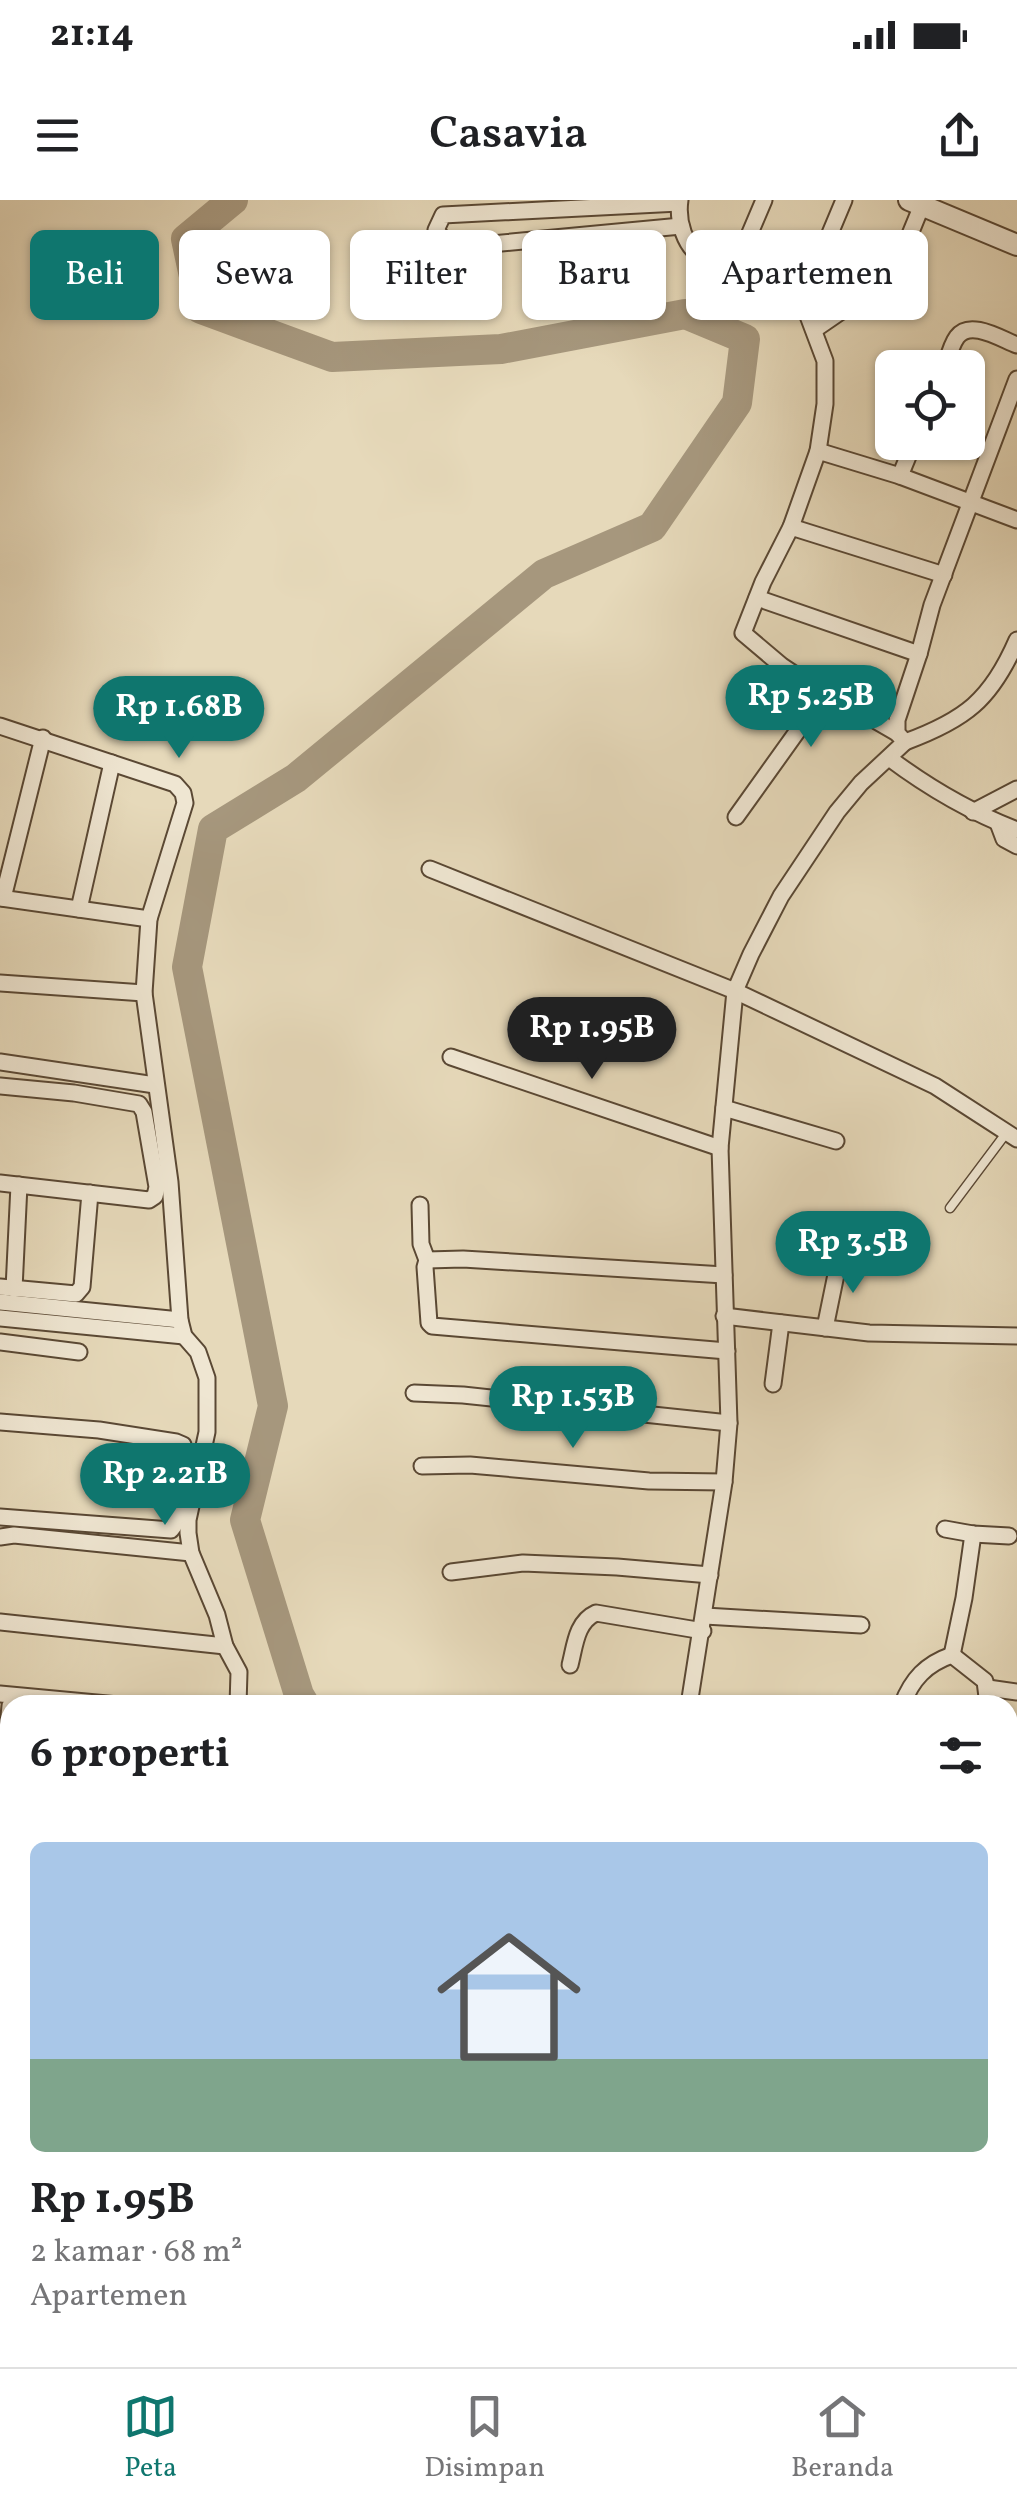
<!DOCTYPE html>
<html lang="id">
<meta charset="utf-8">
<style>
body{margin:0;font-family:Vollkorn,serif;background:#f6f6f6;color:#202124;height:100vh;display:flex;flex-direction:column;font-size:38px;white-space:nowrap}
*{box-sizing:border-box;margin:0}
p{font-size:32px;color:#757577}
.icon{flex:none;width:55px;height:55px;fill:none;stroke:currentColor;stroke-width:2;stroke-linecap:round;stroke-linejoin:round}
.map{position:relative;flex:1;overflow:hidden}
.sheet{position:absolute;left:0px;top:1495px;width:1018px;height:672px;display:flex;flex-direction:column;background:#fff;border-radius:30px 30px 0 0;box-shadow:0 2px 8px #0004}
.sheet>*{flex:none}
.top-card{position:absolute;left:30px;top:30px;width:958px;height:90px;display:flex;gap:20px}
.buttons{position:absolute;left:875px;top:150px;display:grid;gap:20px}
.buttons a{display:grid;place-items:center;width:110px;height:110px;border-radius:15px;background:#fff;box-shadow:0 2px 8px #0004;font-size:50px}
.price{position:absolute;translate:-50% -85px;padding:0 22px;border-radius:35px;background:#0f766e;color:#fff;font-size:32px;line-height:65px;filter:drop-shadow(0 2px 5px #0008)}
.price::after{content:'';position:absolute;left:50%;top:60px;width:30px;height:22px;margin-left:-15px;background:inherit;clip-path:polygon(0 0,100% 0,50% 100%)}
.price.current{background:#222;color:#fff}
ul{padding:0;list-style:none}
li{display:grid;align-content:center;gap:20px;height:530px;padding:0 30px}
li+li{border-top:2px solid #e0e0e0}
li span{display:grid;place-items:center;height:310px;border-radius:15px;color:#555}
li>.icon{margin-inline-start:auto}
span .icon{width:180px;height:180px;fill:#fffc;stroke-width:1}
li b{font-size:42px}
h2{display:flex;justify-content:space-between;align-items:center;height:120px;padding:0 30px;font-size:42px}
.tag{padding:0 35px;border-radius:15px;background:#fff;box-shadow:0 2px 8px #0004;font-size:35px;line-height:90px}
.tag.current{background:#0f766e;color:#fff}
.status{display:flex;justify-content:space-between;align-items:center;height:70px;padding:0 50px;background:#fff;direction:ltr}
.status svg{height:28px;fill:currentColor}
header{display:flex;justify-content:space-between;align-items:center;height:130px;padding:0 30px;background:#fff;font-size:45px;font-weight:600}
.tab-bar{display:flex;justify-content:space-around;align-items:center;height:140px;border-top:2px solid #e0e0e0;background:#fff;font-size:28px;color:#757577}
.tab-bar a{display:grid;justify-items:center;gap:5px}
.tab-bar .current{color:#0f766e}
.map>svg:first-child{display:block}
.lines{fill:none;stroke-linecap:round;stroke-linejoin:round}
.river{stroke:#a6977d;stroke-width:30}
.service-casing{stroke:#5a4834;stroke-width:11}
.minor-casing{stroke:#5a4834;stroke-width:19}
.tertiary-casing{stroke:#5a4834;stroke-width:24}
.service{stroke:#efe6d2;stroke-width:8}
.minor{stroke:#efe6d2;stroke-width:15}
.tertiary{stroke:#efe6d2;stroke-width:20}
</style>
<div class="status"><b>21:14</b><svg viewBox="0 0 49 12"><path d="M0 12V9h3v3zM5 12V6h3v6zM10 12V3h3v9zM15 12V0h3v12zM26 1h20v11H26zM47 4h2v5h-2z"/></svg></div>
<header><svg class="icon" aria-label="menu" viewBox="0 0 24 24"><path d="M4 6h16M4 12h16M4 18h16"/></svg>Casavia<svg class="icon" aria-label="share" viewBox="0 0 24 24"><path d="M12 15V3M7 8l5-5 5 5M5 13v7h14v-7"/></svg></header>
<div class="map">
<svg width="1017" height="2167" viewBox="0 0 1017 2167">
<rect width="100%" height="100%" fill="#e6d9ba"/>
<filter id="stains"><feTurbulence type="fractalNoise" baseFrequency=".002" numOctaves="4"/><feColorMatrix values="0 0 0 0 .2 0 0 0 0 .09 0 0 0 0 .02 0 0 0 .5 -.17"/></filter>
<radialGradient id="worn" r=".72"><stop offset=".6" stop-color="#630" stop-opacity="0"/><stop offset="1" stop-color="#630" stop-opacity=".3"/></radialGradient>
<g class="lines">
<g class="river">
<path d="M233,0L186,39L201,109L332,157L501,149L685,114L745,139L737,203L652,327L544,374L296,578L213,629L187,767L273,1206L245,1320L299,1495L305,1505"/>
<path d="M399,2158L408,2167"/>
</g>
<g class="service-casing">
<path id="service" d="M950,1008L1007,932"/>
</g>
<g class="minor-casing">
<g id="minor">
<path d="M680,0C677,20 684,48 704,58C713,62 726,63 736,66"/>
<path d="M764,0L736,66L803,98"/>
<path d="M679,3L443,15L436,30L446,43L459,47L681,26"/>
<path d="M814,130L846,108L879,110L922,5"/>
<path d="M945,168C948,158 951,145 957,137C970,119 1001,139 1017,145"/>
<path d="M818,251L900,276L1017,320"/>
<path d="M900,276L914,242"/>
<path d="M791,327L944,375"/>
<path d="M757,398L919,454"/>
<path d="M824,494L782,466L743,433L763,382L791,327L818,251L825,204V161L805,108L803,98L844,0"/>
<path d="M0,526L175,584L183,593L185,603L149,719L144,793L170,982L180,1120L184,1136L198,1152L207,1178V1232L188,1320V1333L191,1353L217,1415L225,1446L239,1472L238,1505"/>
<path d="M905,542C965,520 991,500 1017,440"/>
<path d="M889,558C929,588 970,612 1017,630"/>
<path d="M973,612L1017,589"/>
<path d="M736,617L824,494L852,507L897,533"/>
<path d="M998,623L1004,639L1017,646"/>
<path d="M430,669L735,791L935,886L1017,939"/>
<path d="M0,698L149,719"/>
<path d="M3,698L43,538"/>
<path d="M79,709L112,563"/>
<path d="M0,783L144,793"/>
<path d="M451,857L720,948"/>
<path d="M0,862L155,885"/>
<path d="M0,886L74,893L139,904L144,912L157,987L155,996L149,1000L0,983"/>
<path d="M724,908L836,941"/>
<path d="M420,1005L421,1044L427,1060L463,1059L724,1075"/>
<path d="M427,1060L425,1067L429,1123L432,1126L727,1151"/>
<path d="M0,1087L76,1094L82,1087L90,993"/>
<path d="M14,1089L19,985"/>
<path d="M0,1102L180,1120"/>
<path d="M724,1116L869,1133L1017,1136"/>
<path d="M0,1118L184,1136"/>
<path d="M825,1128L840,1055"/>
<path d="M0,1142L79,1152"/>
<path d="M773,1184L781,1123"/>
<path d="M414,1193L463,1195L729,1223"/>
<path d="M0,1222L99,1230L176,1242L183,1245L184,1257L174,1326L171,1330L0,1317"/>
<path d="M422,1266L470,1265L649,1281L724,1282"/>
<path d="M945,1329L973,1334L1009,1336"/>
<path d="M0,1337L14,1335L191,1353"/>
<path d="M451,1372L523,1363L617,1367L710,1375"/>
<path d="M705,1416L861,1425"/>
<path d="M0,1422L225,1446"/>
<path d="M952,1455L964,1398L973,1334"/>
<path d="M570,1465C575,1446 576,1422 596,1413L703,1431"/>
<path d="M988,1488L1017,1492"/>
<path d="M0,1494L118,1505"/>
<path d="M689,1505L724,1282L729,1223L720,948L735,791L751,754L781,696L837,612L861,583L905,542L897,533V520L919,454L932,405L1017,179"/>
<path d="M902,1505C912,1479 926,1464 952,1455L985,1481L988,1505"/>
<path d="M0,1611L10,1506"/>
<path d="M0,1651L10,1653"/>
<path d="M1008,1837L1017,1798"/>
<path d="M1008,2044L1017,2005"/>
<path d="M1008,2074L1017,2077"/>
<path d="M1008,2155L1017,2157"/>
<path d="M547,2158L560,2165L572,2167"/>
<path d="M645,2158V2167"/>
<path d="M56,2167L59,2158"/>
<path d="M134,2167L138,2158"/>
<path d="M715,2167C742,2163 770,2158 796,2167"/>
<path d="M981,2167L983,2158"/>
</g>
</g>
<g class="tertiary-casing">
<path id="tertiary" d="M909,0L1017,45"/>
</g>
<use href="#service" class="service"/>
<use href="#minor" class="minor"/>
<use href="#tertiary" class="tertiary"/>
</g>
<rect width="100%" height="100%" filter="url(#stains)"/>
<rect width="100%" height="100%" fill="url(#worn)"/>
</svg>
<div class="buttons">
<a><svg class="icon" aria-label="locate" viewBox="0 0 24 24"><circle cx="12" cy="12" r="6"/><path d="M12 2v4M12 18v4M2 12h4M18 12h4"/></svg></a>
</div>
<b class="price" style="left:811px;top:550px">Rp 5.25B</b>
<b class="price" style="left:179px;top:561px">Rp 1.68B</b>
<b class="price current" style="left:592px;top:882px">Rp 1.95B</b>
<b class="price" style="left:853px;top:1096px">Rp 3.5B</b>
<b class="price" style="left:573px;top:1251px">Rp 1.53B</b>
<b class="price" style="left:165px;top:1328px">Rp 2.21B</b>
<div class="top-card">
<a class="tag current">Beli</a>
<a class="tag">Sewa</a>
<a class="tag">Filter</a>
<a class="tag">Baru</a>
<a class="tag">Apartemen</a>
</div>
<section class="sheet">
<h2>6 properti<svg class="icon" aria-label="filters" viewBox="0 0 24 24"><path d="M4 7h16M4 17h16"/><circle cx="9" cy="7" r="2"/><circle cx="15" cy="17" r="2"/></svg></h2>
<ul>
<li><span style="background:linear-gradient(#a9c7e8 70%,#7fa58c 0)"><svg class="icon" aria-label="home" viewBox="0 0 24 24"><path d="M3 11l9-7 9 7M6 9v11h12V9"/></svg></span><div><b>Rp 1.95B</b><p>2 kamar · 68 m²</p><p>Apartemen</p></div></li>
</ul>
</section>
</div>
<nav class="tab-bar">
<a class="current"><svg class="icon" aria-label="map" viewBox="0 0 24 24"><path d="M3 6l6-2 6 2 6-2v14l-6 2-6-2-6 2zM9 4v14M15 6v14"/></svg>Peta</a>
<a><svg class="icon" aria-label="saved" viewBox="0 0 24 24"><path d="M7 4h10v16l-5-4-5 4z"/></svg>Disimpan</a>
<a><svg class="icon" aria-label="home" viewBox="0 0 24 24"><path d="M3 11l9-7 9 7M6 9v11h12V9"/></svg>Beranda</a>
</nav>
